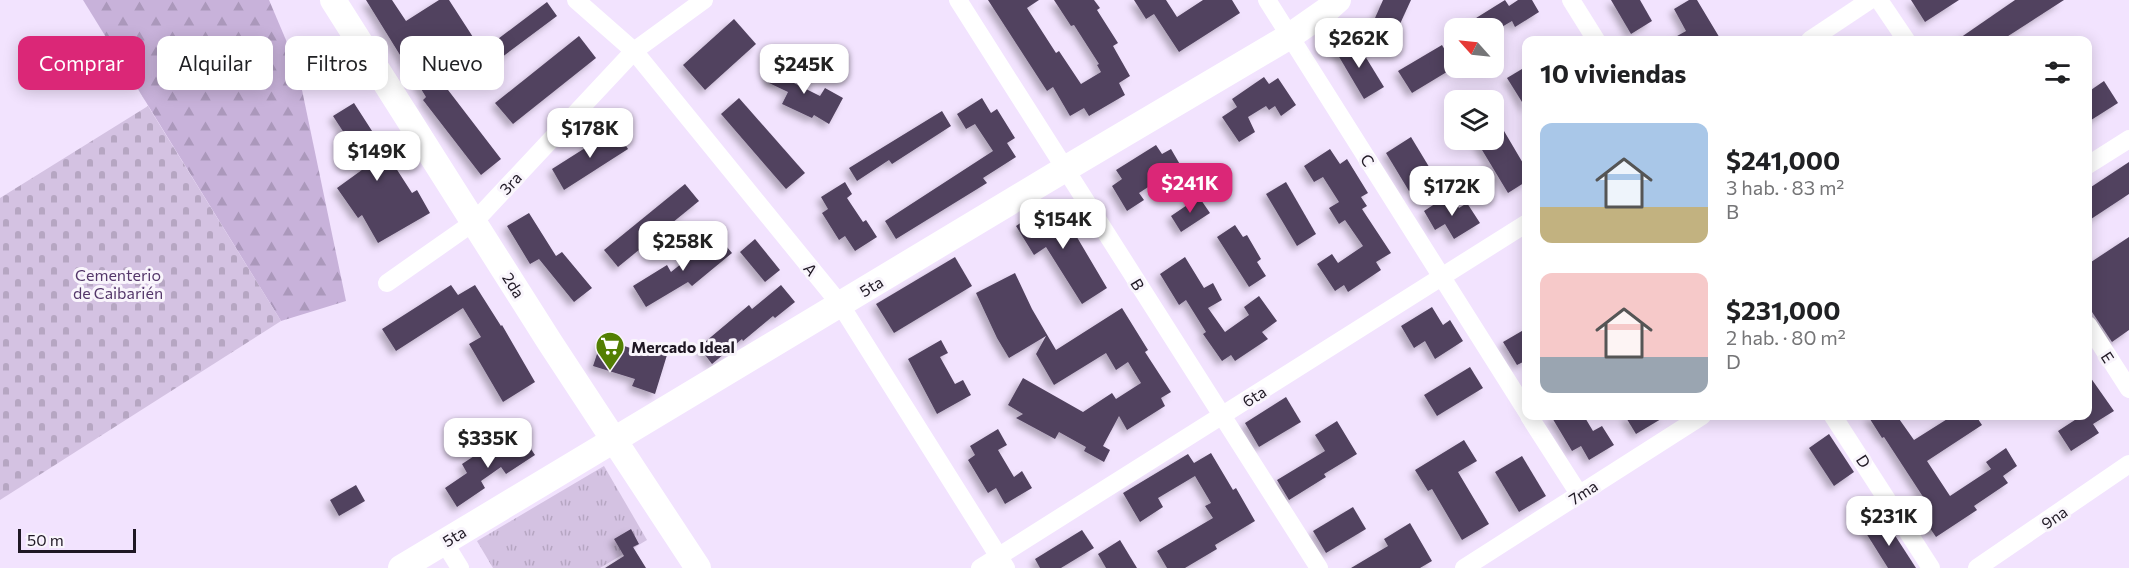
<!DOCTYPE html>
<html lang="es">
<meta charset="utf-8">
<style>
body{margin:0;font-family:Commissioner,sans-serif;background:#f6f6f6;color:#202124;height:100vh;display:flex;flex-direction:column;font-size:22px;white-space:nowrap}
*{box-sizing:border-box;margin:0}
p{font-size:20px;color:#757577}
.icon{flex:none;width:33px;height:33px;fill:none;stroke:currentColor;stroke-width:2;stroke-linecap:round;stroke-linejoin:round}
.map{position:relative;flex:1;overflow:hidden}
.details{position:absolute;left:1522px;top:36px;width:570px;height:384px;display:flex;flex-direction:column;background:#fff;border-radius:12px;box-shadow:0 3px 15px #0003}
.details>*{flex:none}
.guide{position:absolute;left:18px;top:36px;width:570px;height:54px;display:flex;gap:12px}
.needle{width:39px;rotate:297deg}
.tools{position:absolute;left:1444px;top:18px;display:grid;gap:12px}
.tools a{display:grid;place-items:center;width:60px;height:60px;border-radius:12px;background:#fff;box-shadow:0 3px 15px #0003;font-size:30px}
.scale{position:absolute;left:18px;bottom:15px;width:118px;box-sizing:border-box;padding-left:6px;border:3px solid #1f1824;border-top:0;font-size:16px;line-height:21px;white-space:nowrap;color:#1f1824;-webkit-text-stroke:4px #f9f5fc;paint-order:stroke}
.price{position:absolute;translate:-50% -51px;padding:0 14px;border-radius:12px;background:#fff;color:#222;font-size:20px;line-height:39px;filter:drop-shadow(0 2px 3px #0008)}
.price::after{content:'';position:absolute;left:50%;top:36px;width:18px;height:14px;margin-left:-9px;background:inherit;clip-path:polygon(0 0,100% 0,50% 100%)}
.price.current{background:#db2777;color:#fff}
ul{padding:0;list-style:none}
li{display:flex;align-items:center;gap:18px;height:150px;padding:0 18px}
li span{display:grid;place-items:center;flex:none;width:168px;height:120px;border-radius:12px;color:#555}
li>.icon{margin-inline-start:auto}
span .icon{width:72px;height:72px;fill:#fffc;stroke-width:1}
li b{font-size:26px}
h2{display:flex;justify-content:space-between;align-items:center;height:72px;padding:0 18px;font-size:26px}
.chip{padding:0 21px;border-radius:12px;background:#fff;box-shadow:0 3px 15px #0003;font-size:21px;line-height:54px}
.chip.current{background:#db2777;color:#fff}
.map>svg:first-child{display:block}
.grass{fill:url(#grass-tufts)}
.forest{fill:url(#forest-firs)}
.cemetery{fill:url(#cemetery-stones)}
.building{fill:#51425e;filter:url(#shadow)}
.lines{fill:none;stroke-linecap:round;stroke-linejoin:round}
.street{stroke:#fff;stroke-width:18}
.secondary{stroke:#fff;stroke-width:26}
.labels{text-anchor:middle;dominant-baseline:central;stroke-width:6;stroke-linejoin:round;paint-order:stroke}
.street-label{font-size:16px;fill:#1f1824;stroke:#f9f5fc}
.park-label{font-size:16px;fill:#54376a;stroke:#f9f5fc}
.poi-label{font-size:16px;font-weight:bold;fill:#1f1824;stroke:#f9f5fc;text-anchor:start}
</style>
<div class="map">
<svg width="2129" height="568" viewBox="0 0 2129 568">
<defs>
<pattern id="grass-tufts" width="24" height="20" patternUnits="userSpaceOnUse" patternTransform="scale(1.5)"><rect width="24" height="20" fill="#d4c2e2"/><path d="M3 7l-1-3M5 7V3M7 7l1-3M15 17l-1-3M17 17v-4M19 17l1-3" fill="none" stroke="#b6a6c2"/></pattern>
<pattern id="forest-firs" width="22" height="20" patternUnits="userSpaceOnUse" patternTransform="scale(1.5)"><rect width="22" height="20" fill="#c8b2da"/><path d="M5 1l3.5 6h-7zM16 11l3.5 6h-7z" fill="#ab98bb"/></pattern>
<pattern id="cemetery-stones" width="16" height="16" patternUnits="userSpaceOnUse" patternTransform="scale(1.5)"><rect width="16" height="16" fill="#d4c2e2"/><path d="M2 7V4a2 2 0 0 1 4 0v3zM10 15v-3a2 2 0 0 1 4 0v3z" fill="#b6a6c2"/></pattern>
<filter id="shadow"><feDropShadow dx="-4.5" dy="4.5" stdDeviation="3" flood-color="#0004"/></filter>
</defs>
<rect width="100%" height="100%" fill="#f2e3fe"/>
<path class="grass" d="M604,466L647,540L600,568H493L477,541Z"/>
<path class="forest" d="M83,0H269L297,66L346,301L281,321Z"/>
<path class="cemetery" d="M148,106L281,321L0,500V198Z"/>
<g class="building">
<path d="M366,0H392L406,21L439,0H449L482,51L547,2L557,16L474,78L459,57L435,73L501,159L481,175L423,100L426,97Z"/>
<path d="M988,0H1039L1027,8L1056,53L1059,51L1081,84L1101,72L1097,65L1099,64L1074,25L1071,26L1054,0H1094L1100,8L1097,10L1118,43L1113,46L1130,76L1119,83L1125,95L1089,116L1084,108L1070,116L1053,87L1047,91Z"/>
<path d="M1134,0H1166L1177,17L1203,0H1232L1240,13L1179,52L1154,14L1146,19Z"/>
<path d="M1383,0H1411L1394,37L1371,27Z"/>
<path d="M1505,0L1509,6L1518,0H1532L1539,12L1515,27L1512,21L1500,28H1460Z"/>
<path d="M1611,0H1640L1652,21L1631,34Z"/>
<path d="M1689,0H1697L1721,40H1670L1686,31L1674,9Z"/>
<path d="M1911,0H1959L1925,22Z"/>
<path d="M2015,0H2064L2002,40H1957Z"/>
<path d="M734,19L756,44L705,90L683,65Z"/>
<path d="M579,36L596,58L513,124L495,103Z"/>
<path d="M1354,38L1384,87L1364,99L1335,50Z"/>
<path d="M1442,45L1455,67L1412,93L1398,71Z"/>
<path d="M776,62L799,73L794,83L820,96L825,88L843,98L829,124L814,115L812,118L782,104L788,92L767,82Z"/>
<path d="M1527,66V110L1507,78Z"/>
<path d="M1264,77L1269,84L1278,78L1296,105L1281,116L1275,106L1269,110L1266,106L1248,117L1255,132L1239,142L1222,117L1237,107L1232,99Z"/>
<path d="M2104,81L2118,103L2088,122V92Z"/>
<path d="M739,98L805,173L786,189L721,114Z"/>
<path d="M982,98L991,113L997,109L1015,138L1007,143L1016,157L983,178L987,183L896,239L885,221L993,151L975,124L966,129L957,114Z"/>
<path d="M354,103L412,193L417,190L430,213L378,243L362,215L358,218L337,188L366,167L333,116Z"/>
<path d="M942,111L951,126L892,164L889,160L857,181L849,168Z"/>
<path d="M1494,114L1527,170V181L1508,193L1476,140H1494Z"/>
<path d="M615,129L628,149L564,190L552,169Z"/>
<path d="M1411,137L1434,175L1409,191L1386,153Z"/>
<path d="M1156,145L1162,154L1171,149L1185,173L1169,183L1165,176L1139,193L1144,200L1127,211L1112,186L1122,179L1116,170Z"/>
<path d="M1330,149L1340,164L1347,159L1368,193L1361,197L1367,206L1362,209L1391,253L1376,262L1381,270L1348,292L1344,285L1335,291L1317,264L1332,254L1338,263L1363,246L1345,220L1339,224L1329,208L1339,202L1323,177L1314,182L1304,166Z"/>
<path d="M2129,162V194L2088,221V189Z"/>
<path d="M845,182L852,194L847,198L863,222L866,220L877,237L855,251L845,236L839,240L822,213L828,209L821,197Z"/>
<path d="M1286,182L1316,234L1297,246L1266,194Z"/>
<path d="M685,184L699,201L618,267L604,250Z"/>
<path d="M1450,194L1459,208L1467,203L1480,223L1454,239L1445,224L1435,230L1424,211Z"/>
<path d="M1199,197L1210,213L1181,232L1171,216Z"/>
<path d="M1055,200L1107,288L1082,304L1046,247L1034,255L1016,226Z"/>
<path d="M529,213L556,256L562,252L592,288L574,302L539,259L530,264L507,226Z"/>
<path d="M1235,225L1243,237L1247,235L1261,259L1257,262L1266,276L1249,287L1217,237Z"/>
<path d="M717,235L732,253L692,286L688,282L646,307L633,286L667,265L671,272Z"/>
<path d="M2129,237V330L2112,342L2088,306V264Z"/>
<path d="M755,239L780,270L765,282L740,252Z"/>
<path d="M955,257L972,286L894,333L876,304Z"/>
<path d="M1185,257L1204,288L1213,283L1222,300L1208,308L1225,332L1249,315L1244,307L1259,296L1277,321L1262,332L1268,339L1235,361L1231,355L1222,361L1203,334L1206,332L1186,300L1179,305L1160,274Z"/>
<path d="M1015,273L1032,309L1056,350L1122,308L1148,350L1145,352L1171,392L1161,398L1165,406L1127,430L1119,416L1103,446L1110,450L1104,462L1084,451L1086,447L1059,432L1055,439L1016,418L1023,414L1008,405L1023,378L1083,412L1112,393L1116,399L1141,383L1128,362L1116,370L1106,353L1054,385L1036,354L1046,336L1009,358L997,338L976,293Z"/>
<path d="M451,285L458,295L475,285L501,326L502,325L535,382L503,402L469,344L481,337L463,308L396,351L382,329Z"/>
<path d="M781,285L795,302L775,318L773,316L743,341L742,339L712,364L699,347L749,305L752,309Z"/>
<path d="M1432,307L1443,325L1450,320L1463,341L1435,359L1425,341L1414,348L1401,326Z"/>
<path d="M1527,328V360L1517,365L1503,342Z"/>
<path d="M602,339L643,352L644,348L667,355L655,394L632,386L635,379L593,366Z"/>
<path d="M941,340L948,353L940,357L955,384L963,380L971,395L937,414L908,359Z"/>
<path d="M1470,367L1483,388L1437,416L1424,395Z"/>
<path d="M2088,374L2114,411L2093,424L2099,433L2071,451L2058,431L2081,416H2088Z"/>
<path d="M1286,397L1301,422L1259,447L1245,423Z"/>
<path d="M1551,416H1584L1593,431L1602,426L1614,445L1589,460L1581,446L1572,451Z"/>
<path d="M1625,416H1666L1636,434Z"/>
<path d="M1868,416H1897L1914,440L1952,416H1976L1982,425L1927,461L1950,496L1991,469L1986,462L2006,448L2017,466L2003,476L2008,483L1974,506L1977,510L1936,537L1921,515L1931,509L1884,437L1882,438Z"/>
<path d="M1337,421L1357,454L1324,474L1326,477L1289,500L1277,480L1325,451L1315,435Z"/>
<path d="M998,429L1007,445L998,450L1014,477L1022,471L1032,488L1005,504L996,488L988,493L968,460L975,455L970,446Z"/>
<path d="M1829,434L1854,472L1834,486L1809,448Z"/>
<path d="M523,437L535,455L506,474L501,467L481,481L485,488L457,507L445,488L467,473L462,464L497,441L503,451Z"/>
<path d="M1464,440L1477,461L1458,472L1489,524L1462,540L1432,489L1428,491L1415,470Z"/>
<path d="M1211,453L1233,490L1236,488L1255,521L1215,545L1217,549L1185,568H1167L1157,551L1213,518L1205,506L1211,503L1195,476L1158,498L1163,507L1140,522L1123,493L1188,454L1194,463Z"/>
<path d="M1522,456L1546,496L1519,512L1495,472Z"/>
<path d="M356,485L365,501L339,516L330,500Z"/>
<path d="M1353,507L1366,529L1326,553L1313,531Z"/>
<path d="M1885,520L1916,568H1888L1866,533Z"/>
<path d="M1410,523L1432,561L1420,568H1351L1388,546L1384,539Z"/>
<path d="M631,529L639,544L633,547L646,568H605L624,556L614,539Z"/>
<path d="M1082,530L1094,548L1061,568H1040L1035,559Z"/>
<path d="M1120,540L1137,568H1106L1098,554Z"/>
</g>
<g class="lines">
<g class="street">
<path d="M576,0L634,51L840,304L1006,568"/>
<path d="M958,0L1319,568"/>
<path d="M1267,0L1527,412"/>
<path d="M1571,0L1596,40"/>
<path d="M1879,0L1906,40"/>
<path d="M1810,40L1870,0"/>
<path d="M2088,165L2129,139"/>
<path d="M387,283L474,222L634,51L704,0"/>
<path d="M2088,325L2129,389"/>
<path d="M1529,416L1579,494"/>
<path d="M1833,416L1931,568"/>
<path d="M444,542L460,568"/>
<path d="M980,568L1527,223"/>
<path d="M1464,568L1702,416"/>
<path d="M1977,568L2129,464"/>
</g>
<g class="secondary">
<path d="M333,0L549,341L698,568"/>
<path d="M401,568L1065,169L1290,36L1327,10L1338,0"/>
</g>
</g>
<defs>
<g id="supermarket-pin" transform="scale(1.5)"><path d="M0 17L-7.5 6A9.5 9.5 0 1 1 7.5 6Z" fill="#537f03" stroke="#f9f5fc"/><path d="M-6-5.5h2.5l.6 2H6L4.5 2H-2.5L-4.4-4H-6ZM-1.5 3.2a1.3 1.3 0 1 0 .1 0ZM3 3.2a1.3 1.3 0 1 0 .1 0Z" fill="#fff"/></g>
</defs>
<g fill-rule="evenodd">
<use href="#supermarket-pin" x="610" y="346"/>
</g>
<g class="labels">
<g class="street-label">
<text transform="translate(1368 160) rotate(58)">C</text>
<text transform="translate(510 183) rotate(-47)">3ra</text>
<text transform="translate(811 269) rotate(51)">A</text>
<text transform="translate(1138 284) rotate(59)">B</text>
<text transform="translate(514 285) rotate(58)">2da</text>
<text transform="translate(871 286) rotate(-31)">5ta</text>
<text transform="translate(2108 357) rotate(57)">E</text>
<text transform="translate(1254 396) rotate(-32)">6ta</text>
<text transform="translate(1864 461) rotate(57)">D</text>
<text transform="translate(1583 492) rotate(-33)">7ma</text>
<text transform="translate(2054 517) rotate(-34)">9na</text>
<text transform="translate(454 536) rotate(-31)">5ta</text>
</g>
<g class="park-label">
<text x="118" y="274">Cementerio<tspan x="118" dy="18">de Caibarién</tspan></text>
</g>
<g class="poi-label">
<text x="631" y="346">Mercado Ideal</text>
</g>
</g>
</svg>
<div class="tools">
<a><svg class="needle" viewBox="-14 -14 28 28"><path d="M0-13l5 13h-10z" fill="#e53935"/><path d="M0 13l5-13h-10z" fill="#757577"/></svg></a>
<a><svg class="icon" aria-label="layers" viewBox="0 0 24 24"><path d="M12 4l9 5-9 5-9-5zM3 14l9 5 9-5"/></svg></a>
</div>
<div class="scale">50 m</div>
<b class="price" style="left:1359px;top:69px">$262K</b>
<b class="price" style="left:804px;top:95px">$245K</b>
<b class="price" style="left:590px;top:159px">$178K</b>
<b class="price" style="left:377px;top:182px">$149K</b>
<b class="price current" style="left:1190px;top:214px">$241K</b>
<b class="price" style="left:1452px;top:217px">$172K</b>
<b class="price" style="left:1063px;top:250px">$154K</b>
<b class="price" style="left:683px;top:272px">$258K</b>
<b class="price" style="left:488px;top:469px">$335K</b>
<b class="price" style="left:1889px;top:547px">$231K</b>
<div class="guide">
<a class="chip current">Comprar</a>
<a class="chip">Alquilar</a>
<a class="chip">Filtros</a>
<a class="chip">Nuevo</a>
</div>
<section class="details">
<h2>10 viviendas<svg class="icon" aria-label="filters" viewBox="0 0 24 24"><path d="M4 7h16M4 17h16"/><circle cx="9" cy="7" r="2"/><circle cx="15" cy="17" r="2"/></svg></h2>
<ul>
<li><span style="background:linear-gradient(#a9c7e8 70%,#c2b280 0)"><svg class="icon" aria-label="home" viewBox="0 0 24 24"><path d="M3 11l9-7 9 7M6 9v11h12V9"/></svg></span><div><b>$241,000</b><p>3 hab. · 83 m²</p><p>B</p></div></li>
<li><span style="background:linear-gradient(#f6c9c9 70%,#9aa5b1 0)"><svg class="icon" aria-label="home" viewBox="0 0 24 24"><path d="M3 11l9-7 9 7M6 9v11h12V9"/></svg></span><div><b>$231,000</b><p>2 hab. · 80 m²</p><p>D</p></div></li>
</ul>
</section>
</div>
